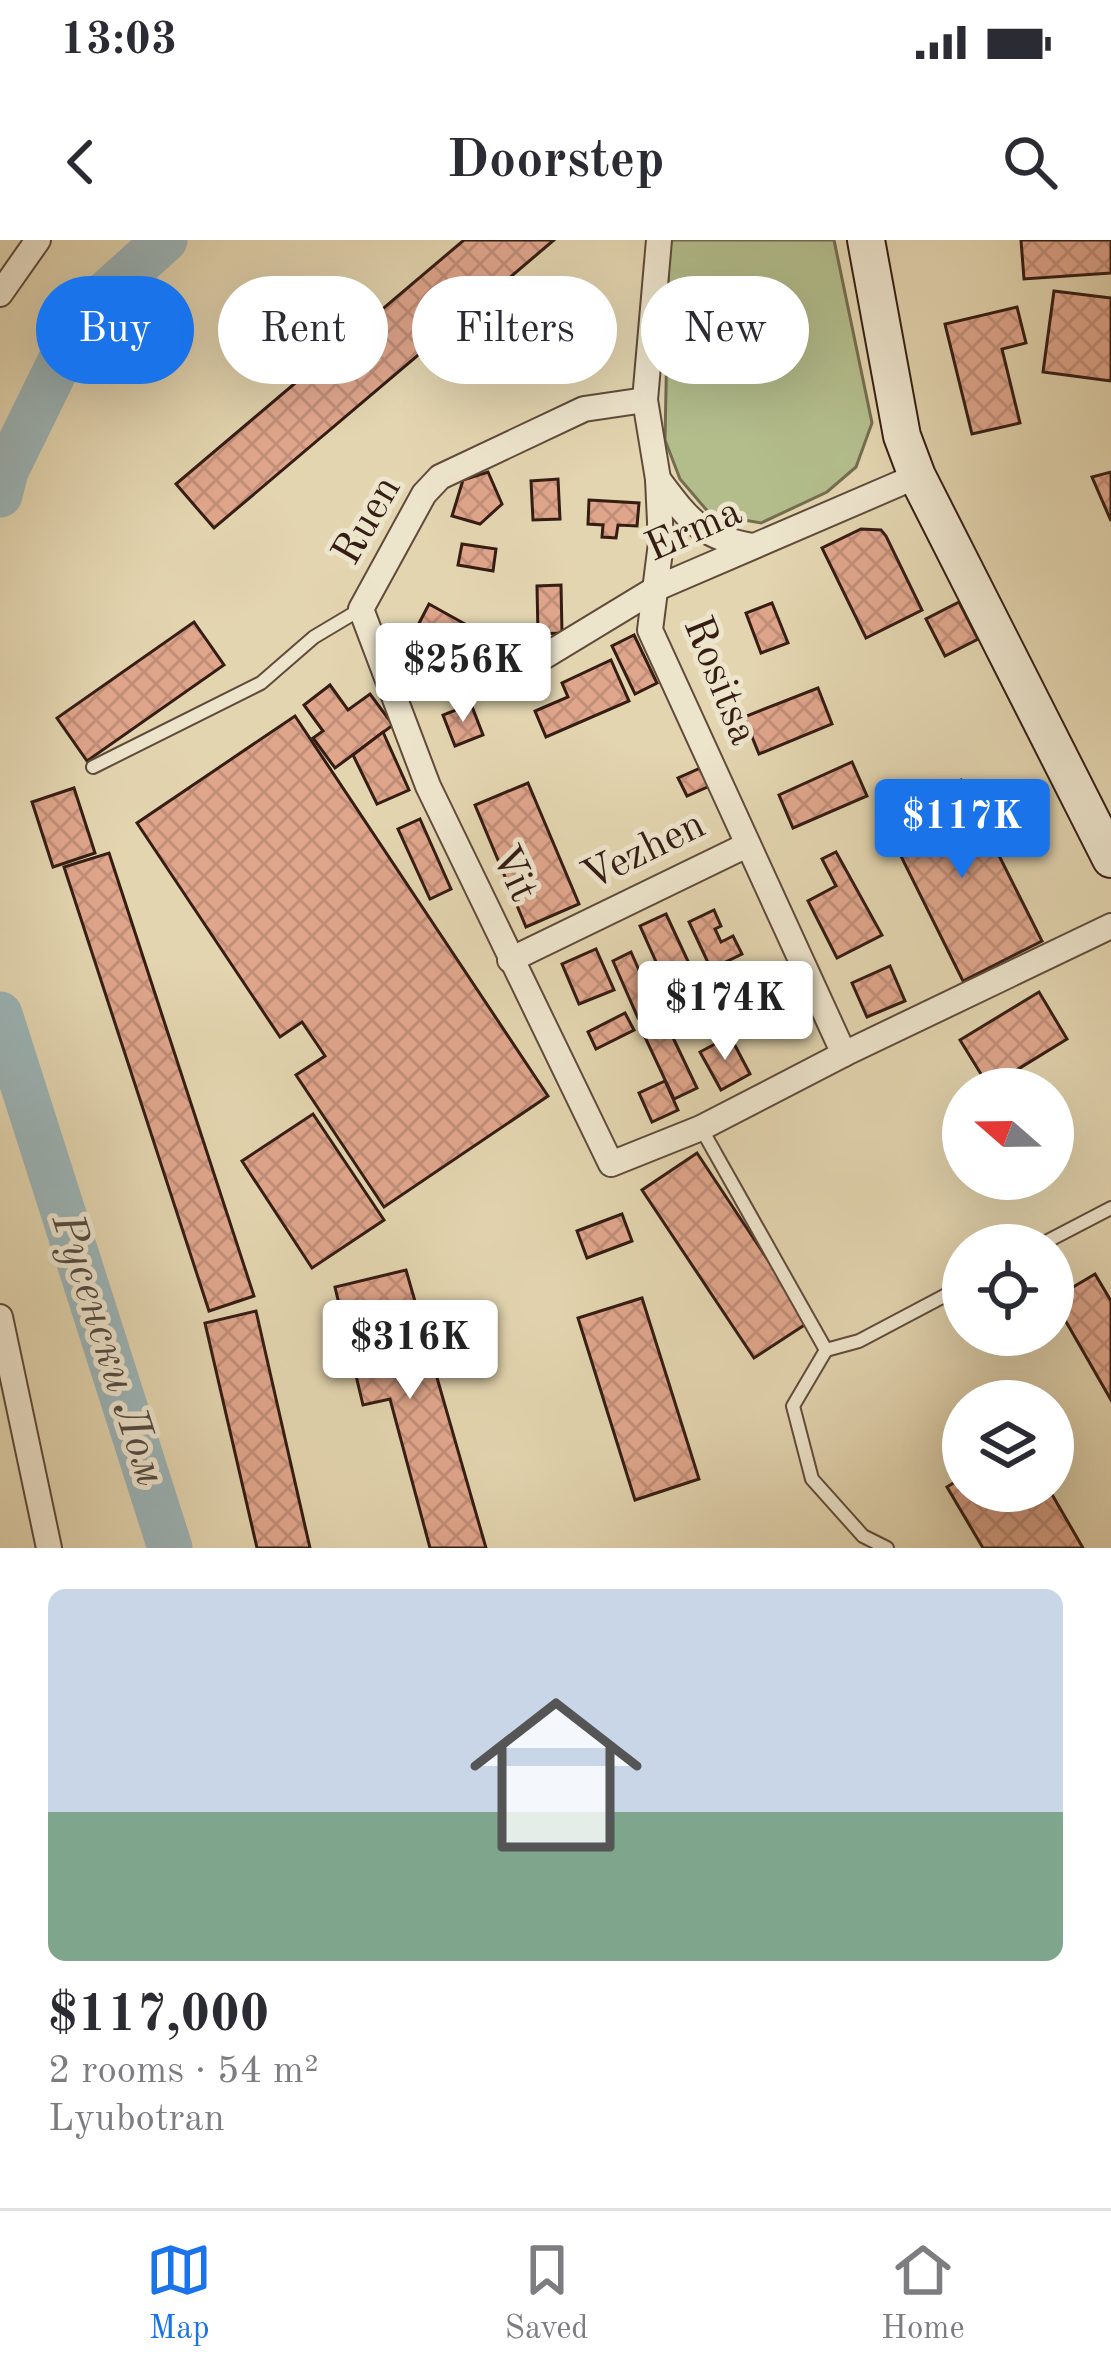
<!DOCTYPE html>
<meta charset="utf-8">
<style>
body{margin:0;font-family:"Old Standard TT",serif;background:#f2f2f3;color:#2b2b33;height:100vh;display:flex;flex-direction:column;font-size:45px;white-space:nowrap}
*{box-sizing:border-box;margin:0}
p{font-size:39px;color:#7c7c81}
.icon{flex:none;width:66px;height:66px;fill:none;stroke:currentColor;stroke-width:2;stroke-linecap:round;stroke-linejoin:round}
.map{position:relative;height:1308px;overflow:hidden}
.details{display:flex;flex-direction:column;background:#fff;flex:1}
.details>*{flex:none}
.guide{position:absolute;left:36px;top:36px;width:1041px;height:108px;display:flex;gap:24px}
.needle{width:78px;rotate:290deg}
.controls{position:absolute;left:942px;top:828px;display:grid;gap:24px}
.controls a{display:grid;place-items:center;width:132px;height:132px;border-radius:50%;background:#fff;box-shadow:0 12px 48px #0002;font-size:60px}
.price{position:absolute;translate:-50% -102px;padding:0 27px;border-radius:12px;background:#fff;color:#222;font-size:39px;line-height:78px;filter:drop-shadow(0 3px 6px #0008)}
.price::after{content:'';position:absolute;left:50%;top:72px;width:36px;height:27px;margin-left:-18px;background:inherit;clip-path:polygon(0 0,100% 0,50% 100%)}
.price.current{background:#1a73e8;color:#fff}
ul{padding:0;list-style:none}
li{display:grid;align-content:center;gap:24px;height:636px;padding:0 48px}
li+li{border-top:3px solid #e1e1e2}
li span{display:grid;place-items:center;height:372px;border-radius:18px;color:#555}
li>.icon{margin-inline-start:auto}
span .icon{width:216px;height:216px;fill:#fffc;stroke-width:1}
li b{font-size:51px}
.chip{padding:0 42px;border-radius:54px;background:#fff;box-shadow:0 12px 48px #0002;font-size:42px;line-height:108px}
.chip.current{background:#1a73e8;color:#fff}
.status{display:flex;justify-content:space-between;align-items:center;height:84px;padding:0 60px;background:#fff;direction:ltr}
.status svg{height:33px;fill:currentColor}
header{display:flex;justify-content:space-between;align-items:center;height:156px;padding:0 48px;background:#fff;font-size:54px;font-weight:700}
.dock{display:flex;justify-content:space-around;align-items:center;height:168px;border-top:3px solid #e1e1e2;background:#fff;font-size:33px;color:#7c7c81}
.dock a{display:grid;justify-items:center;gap:6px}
.dock .current{color:#1a73e8}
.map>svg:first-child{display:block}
.park{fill:#b3bd8c;stroke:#746d50;stroke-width:3}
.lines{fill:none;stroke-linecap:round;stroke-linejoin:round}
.river{stroke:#9cb5b8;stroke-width:45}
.building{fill:url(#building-cross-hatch);stroke:#351d14;stroke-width:3}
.lane-casing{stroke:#604b3b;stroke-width:16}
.street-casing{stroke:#604b3b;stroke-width:28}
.secondary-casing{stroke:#351d14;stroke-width:40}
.lane{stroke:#ede4cc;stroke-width:12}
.street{stroke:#ede4cc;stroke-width:24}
.secondary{stroke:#ede4cc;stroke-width:36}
.labels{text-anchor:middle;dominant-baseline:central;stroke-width:10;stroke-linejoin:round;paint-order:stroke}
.street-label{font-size:42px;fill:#351d14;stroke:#ede4cc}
.water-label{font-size:45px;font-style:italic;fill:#544b45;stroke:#ede4cc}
</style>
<div class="status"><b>13:03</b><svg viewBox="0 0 49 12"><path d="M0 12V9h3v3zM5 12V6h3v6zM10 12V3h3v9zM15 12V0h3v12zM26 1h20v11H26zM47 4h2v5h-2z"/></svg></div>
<header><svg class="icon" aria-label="back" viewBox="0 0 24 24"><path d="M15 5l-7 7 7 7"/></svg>Doorstep<svg class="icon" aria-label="search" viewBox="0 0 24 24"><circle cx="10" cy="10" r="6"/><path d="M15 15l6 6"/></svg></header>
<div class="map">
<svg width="1111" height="1308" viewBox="0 0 1111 1308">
<defs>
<pattern id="building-cross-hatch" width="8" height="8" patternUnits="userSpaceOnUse" patternTransform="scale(3)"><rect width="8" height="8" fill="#e0a68c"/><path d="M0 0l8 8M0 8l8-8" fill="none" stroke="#c18e78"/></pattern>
</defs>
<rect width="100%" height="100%" fill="#e3d5b0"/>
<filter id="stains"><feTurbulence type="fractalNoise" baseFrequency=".00167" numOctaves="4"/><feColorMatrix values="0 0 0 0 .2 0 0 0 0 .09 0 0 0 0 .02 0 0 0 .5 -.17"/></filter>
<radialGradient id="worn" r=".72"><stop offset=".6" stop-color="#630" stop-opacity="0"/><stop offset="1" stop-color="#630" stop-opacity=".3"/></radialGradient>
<path class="park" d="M669,0H834L872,183L856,227L827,252L761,283L710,274L680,239L665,200Z"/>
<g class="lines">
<g class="river">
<path d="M0,255L6,231L83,74L165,0"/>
<path d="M0,774L170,1308"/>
</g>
</g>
<g class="building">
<path d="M464,0H554L214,288L176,244Z"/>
<path d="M1021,0H1111V33L1024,39Z"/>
<path d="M1054,51L1111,58V141L1043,132Z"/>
<path d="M1017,67L1026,103L1002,109L1020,183L972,194L945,84Z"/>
<path d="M488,232L502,264L480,284L452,276L463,240Z"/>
<path d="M1111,232V281L1092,237Z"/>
<path d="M558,239L560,279L533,280L531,241Z"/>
<path d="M589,260L639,263L637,286L618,285L616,298L602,297L603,285L588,284Z"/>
<path d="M861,289L881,290L886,296L922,370L866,398L822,308Z"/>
<path d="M462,304L496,309L493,331L458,325Z"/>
<path d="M561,345L562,393L538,394L537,346Z"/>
<path d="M959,362L978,399L945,416L926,379Z"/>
<path d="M772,363L788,403L761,413L746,373Z"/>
<path d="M429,364L465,384L449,412L414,393Z"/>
<path d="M194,382L224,425L87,521L57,478Z"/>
<path d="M634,395L657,443L635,454L612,406Z"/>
<path d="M479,402L494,441L472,449L457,410Z"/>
<path d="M611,420L629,461L546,497L535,471L568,457L562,443Z"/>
<path d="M330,445L348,470L370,454L393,485L335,528L313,498L323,491L304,465Z"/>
<path d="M818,448L832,484L759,514L744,477Z"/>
<path d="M471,464L483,495L455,506L443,475Z"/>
<path d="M295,476L548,856L384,967L296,835L325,816L302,782L280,797L137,583Z"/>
<path d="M383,492L409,550L377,564L353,515Z"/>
<path d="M852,522L867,556L793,588L779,555Z"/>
<path d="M705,526L714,544L687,556L678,538Z"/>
<path d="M961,540L1042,701L963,741L883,580Z"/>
<path d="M528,543L579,664L526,687L475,565Z"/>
<path d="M74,548L95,613L53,627L32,562Z"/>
<path d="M420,579L451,649L430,659L398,589Z"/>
<path d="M836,612L882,695L837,718L808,661L836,646L822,619Z"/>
<path d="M109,613L254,1056L209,1071L64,627Z"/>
<path d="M714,670L721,686L715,689L721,702L733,696L742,714L711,729L689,682Z"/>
<path d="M666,674L693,732L666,744L640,686Z"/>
<path d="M596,709L614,750L579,764L562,724Z"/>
<path d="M631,712L656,769L638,778L613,721Z"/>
<path d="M890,726L905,761L867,777L852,743Z"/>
<path d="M776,733L796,786L778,792L758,739Z"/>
<path d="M1039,752L1067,799L989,847L960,800Z"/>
<path d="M625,773L634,790L596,809L588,792Z"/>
<path d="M667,785L697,848L674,859L644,795Z"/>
<path d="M730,796L750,834L721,850L700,812Z"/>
<path d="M665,841L678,870L652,882L639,853Z"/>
<path d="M313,874L384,980L312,1028L242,921Z"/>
<path d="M697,913L809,1082L754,1118L642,950Z"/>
<path d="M622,974L632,1001L587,1018L577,991Z"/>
<path d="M406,1030L486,1308H430L390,1159L363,1165L335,1047Z"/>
<path d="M1095,1034L1111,1061V1160L1053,1059Z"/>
<path d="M642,1058L699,1239L635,1260L578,1078Z"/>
<path d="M256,1071L310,1308H257L205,1083Z"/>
<path d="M963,1237V1251H1007L1014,1263L1034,1251H1050L1083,1308H983L947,1247Z"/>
</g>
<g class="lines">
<g class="lane-casing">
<g id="lane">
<path d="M93,527L261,443L314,397L361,369"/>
<path d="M701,888L826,1110L793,1166L812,1239L863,1296L887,1308"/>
<path d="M1040,1005L1111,968"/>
<path d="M826,1110L859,1101L963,1046"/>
</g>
</g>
<g class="street-casing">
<g id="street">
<path d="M659,0L645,160L658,239L661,303L650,390L844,814"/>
<path d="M0,54L38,0"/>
<path d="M645,160L584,169L440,237L424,254L361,369L428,546L611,924L701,888L844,814L1111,686"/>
<path d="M658,239C688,279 701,298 753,306"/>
<path d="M512,436L657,348L917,236"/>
<path d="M510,720L747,605"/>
<path d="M0,1077L49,1308"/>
</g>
</g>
<g class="secondary-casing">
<path id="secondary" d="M866,0L902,196L917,236L1111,619"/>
</g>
<use href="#lane" class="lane"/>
<use href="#street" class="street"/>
<use href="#secondary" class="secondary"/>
</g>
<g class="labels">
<g class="street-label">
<text transform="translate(368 281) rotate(-60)">Ruen</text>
<text transform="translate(694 291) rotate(-24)">Erma</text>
<text transform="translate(719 441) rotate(68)">Rositsa</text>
<text transform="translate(644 612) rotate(-26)">Vezhen</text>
<text transform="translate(513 634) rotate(65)">Vit</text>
</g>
<g class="water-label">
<text transform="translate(107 1110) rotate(72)">Русенски Лом</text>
</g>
</g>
<rect width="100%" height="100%" filter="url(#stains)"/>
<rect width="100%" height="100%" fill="url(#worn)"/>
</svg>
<div class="controls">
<a><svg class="needle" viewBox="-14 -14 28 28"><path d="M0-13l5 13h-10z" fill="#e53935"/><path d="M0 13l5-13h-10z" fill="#7c7c81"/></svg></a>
<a><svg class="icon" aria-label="locate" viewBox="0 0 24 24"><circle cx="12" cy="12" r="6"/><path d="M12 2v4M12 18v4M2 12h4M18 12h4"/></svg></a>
<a><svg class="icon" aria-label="layers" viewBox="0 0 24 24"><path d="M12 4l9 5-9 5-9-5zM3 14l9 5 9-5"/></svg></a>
</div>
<b class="price" style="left:463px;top:485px">$256K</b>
<b class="price current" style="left:962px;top:641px">$117K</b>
<b class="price" style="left:725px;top:823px">$174K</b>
<b class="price" style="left:410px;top:1162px">$316K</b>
<div class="guide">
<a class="chip current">Buy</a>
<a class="chip">Rent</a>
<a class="chip">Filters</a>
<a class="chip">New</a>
</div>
</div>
<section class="details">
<ul>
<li><span style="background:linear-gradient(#c9d6e8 60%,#7fa58c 0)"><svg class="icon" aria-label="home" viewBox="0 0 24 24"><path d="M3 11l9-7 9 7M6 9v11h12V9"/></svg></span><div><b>$117,000</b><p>2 rooms · 54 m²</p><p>Lyubotran</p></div></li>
</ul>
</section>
<nav class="dock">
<a class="current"><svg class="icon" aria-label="map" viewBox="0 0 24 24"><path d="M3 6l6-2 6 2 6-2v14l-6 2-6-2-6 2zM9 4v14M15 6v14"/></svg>Map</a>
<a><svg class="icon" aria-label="saved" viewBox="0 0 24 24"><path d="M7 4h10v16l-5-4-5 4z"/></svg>Saved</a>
<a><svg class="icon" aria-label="home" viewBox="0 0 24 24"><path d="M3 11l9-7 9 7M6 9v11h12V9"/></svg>Home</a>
</nav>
